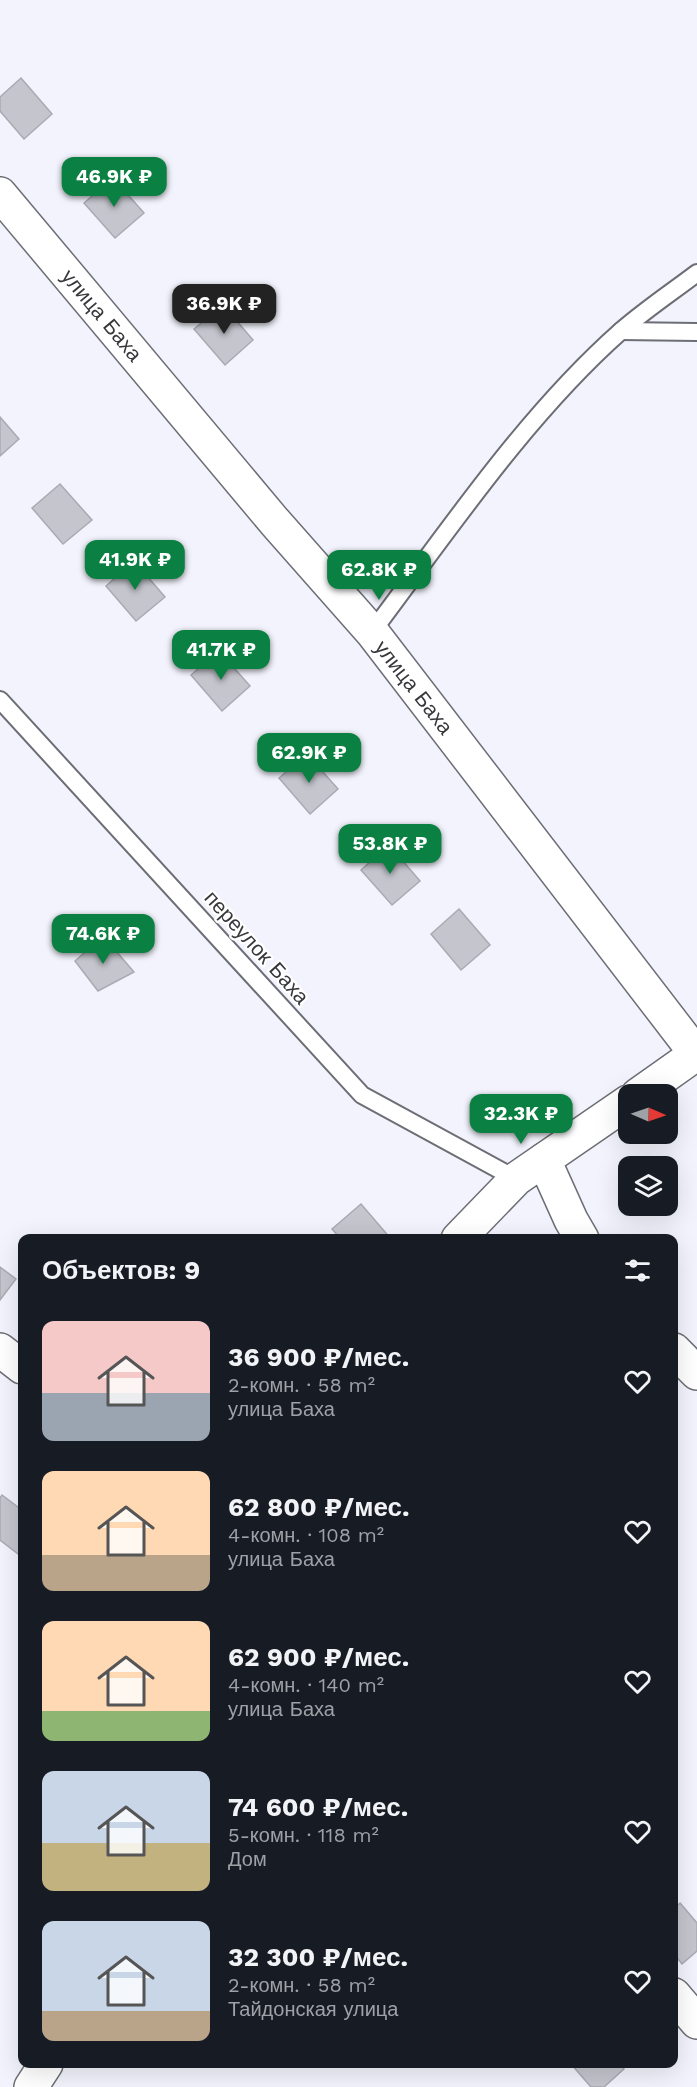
<!DOCTYPE html>
<html lang="ru">
<meta charset="utf-8">
<style>
body{margin:0;font-family:"Work Sans",sans-serif;background:#242831;color:#f1f3f6;height:100vh;display:flex;flex-direction:column;font-size:22px;white-space:nowrap}
*{box-sizing:border-box;margin:0}
p{font-size:20px;color:#9ea1a6}
.icon{flex:none;width:33px;height:33px;fill:none;stroke:currentColor;stroke-width:2;stroke-linecap:round;stroke-linejoin:round}
.map{position:relative;flex:1;overflow:hidden}
.drawer{position:absolute;left:18px;top:1234px;width:660px;height:834px;display:flex;flex-direction:column;background:#171b24;border-radius:12px;box-shadow:0 6px 24px #0002}
.drawer>*{flex:none}
.needle{width:39px;rotate:92deg}
.controls{position:absolute;left:618px;top:1084px;display:grid;gap:12px}
.controls a{display:grid;place-items:center;width:60px;height:60px;border-radius:12px;background:#171b24;box-shadow:0 6px 24px #0002;font-size:30px}
.price{position:absolute;translate:-50% -51px;padding:0 14px;border-radius:12px;background:#0b8043;color:#fff;font-size:20px;line-height:39px;filter:drop-shadow(0 2px 3px #0008)}
.price::after{content:'';position:absolute;left:50%;top:36px;width:18px;height:14px;margin-left:-9px;background:inherit;clip-path:polygon(0 0,100% 0,50% 100%)}
.price.on{background:#222;color:#fff}
ul{padding:0;list-style:none}
li{display:flex;align-items:center;gap:18px;height:150px;padding:0 24px}
li span{display:grid;place-items:center;flex:none;width:168px;height:120px;border-radius:12px;color:#555}
li>.icon{margin-inline-start:auto}
span .icon{width:72px;height:72px;fill:#fffc;stroke-width:1}
li b{font-size:26px}
h2{display:flex;justify-content:space-between;align-items:center;height:72px;padding:0 24px;font-size:26px}
.map>svg:first-child{display:block}
.building{fill:#c4c5cd;stroke:#a9aab2;stroke-width:1.5}
.lines{fill:none;stroke-linecap:round;stroke-linejoin:round}
.lane-casing{stroke:#6d6e75;stroke-width:20}
.street-casing{stroke:#6d6e75;stroke-width:36}
.secondary-casing{stroke:#6d6e75;stroke-width:36}
.lane{stroke:#fff;stroke-width:16}
.street{stroke:#fff;stroke-width:33}
.secondary{stroke:#fff;stroke-width:33}
.labels{text-anchor:middle;dominant-baseline:central;stroke-width:4.5;stroke-linejoin:round;paint-order:stroke}
.street-label{font-size:21px;fill:#38383c;stroke:#fff}
</style>
<div class="map">
<svg width="697" height="2087" viewBox="0 0 697 2087">
<rect width="100%" height="100%" fill="#f2f3fc"/>
<g class="building">
<path d="M21,78L52,114L24,139L0,111V97Z"/>
<path d="M113,178L144,213L115,238L84,203Z"/>
<path d="M223,305L253,340L225,365L194,329Z"/>
<path d="M0,417L19,439L0,456Z"/>
<path d="M60,484L92,520L63,544L32,508Z"/>
<path d="M134,561L165,597L136,621L106,586Z"/>
<path d="M219,651L250,686L222,711L191,675Z"/>
<path d="M307,754L338,789L310,814L279,778Z"/>
<path d="M389,845L420,881L392,905L361,870Z"/>
<path d="M459,909L490,945L461,970L431,934Z"/>
<path d="M103,936L134,972L98,991L75,961Z"/>
<path d="M361,1204L391,1239H341L332,1229Z"/>
<path d="M0,1267L16,1279L0,1300Z"/>
<path d="M2,1495L22,1510V1547L18,1554L0,1540V1498Z"/>
<path d="M680,1903L697,1923V1951L682,1964L674,1954V1909Z"/>
<path d="M571,2064H620L624,2069L604,2087H591Z"/>
</g>
<g class="lines">
<g class="lane-casing">
<g id="lane">
<path d="M621,331L697,332"/>
<path d="M372,632C448,531 526,415 621,331C645,310 672,292 697,273"/>
<path d="M0,700L362,1095L516,1179"/>
</g>
</g>
<g class="street-casing">
<g id="street">
<path d="M638,1095L696,1054"/>
<path d="M544,1160L571,1220L582,1239"/>
<path d="M458,1239L516,1179L628,1102"/>
<path d="M0,1350L22,1367"/>
<path d="M674,1350L697,1373"/>
<path d="M674,1995L697,2022"/>
<path d="M31,2087L46,2064"/>
</g>
</g>
<g class="secondary-casing">
<path id="secondary" d="M0,194L274,521L372,632L697,1055"/>
</g>
<use href="#lane" class="lane"/>
<use href="#street" class="street"/>
<use href="#secondary" class="secondary"/>
</g>
<g class="labels">
<g class="street-label">
<text transform="translate(102 315) rotate(50)">улица Баха</text>
<text transform="translate(414 687) rotate(52)">улица Баха</text>
<text transform="translate(257 947) rotate(48)">переулок Баха</text>
</g>
</g>
</svg>
<div class="controls">
<a><svg class="needle" viewBox="-14 -14 28 28"><path d="M0-13l5 13h-10z" fill="#e53935"/><path d="M0 13l5-13h-10z" fill="#9ea1a6"/></svg></a>
<a><svg class="icon" aria-label="layers" viewBox="0 0 24 24"><path d="M12 4l9 5-9 5-9-5zM3 14l9 5 9-5"/></svg></a>
</div>
<b class="price" style="left:114px;top:208px">46.9K ₽</b>
<b class="price on" style="left:224px;top:335px">36.9K ₽</b>
<b class="price" style="left:135px;top:591px">41.9K ₽</b>
<b class="price" style="left:379px;top:601px">62.8K ₽</b>
<b class="price" style="left:221px;top:681px">41.7K ₽</b>
<b class="price" style="left:309px;top:784px">62.9K ₽</b>
<b class="price" style="left:390px;top:875px">53.8K ₽</b>
<b class="price" style="left:103px;top:965px">74.6K ₽</b>
<b class="price" style="left:521px;top:1145px">32.3K ₽</b>
<section class="drawer">
<h2>Объектов: 9<svg class="icon" aria-label="filters" viewBox="0 0 24 24"><path d="M4 7h16M4 17h16"/><circle cx="9" cy="7" r="2"/><circle cx="15" cy="17" r="2"/></svg></h2>
<ul>
<li><span style="background:linear-gradient(#f6c9c9 60%,#9aa5b1 0)"><svg class="icon" aria-label="home" viewBox="0 0 24 24"><path d="M3 11l9-7 9 7M6 9v11h12V9"/></svg></span><div><b>36 900 ₽/мес.</b><p>2-комн. · 58 m²</p><p>улица Баха</p></div><svg class="icon" aria-label="heart" viewBox="0 0 24 24"><path d="M12 20l-8-8c-3-5 5-10 8-4 3-6 11-1 8 4z"/></svg></li>
<li><span style="background:linear-gradient(#ffd9b3 70%,#b9a48a 0)"><svg class="icon" aria-label="home" viewBox="0 0 24 24"><path d="M3 11l9-7 9 7M6 9v11h12V9"/></svg></span><div><b>62 800 ₽/мес.</b><p>4-комн. · 108 m²</p><p>улица Баха</p></div><svg class="icon" aria-label="heart" viewBox="0 0 24 24"><path d="M12 20l-8-8c-3-5 5-10 8-4 3-6 11-1 8 4z"/></svg></li>
<li><span style="background:linear-gradient(#ffd9b3 75%,#8fb573 0)"><svg class="icon" aria-label="home" viewBox="0 0 24 24"><path d="M3 11l9-7 9 7M6 9v11h12V9"/></svg></span><div><b>62 900 ₽/мес.</b><p>4-комн. · 140 m²</p><p>улица Баха</p></div><svg class="icon" aria-label="heart" viewBox="0 0 24 24"><path d="M12 20l-8-8c-3-5 5-10 8-4 3-6 11-1 8 4z"/></svg></li>
<li><span style="background:linear-gradient(#c9d6e8 60%,#c2b280 0)"><svg class="icon" aria-label="home" viewBox="0 0 24 24"><path d="M3 11l9-7 9 7M6 9v11h12V9"/></svg></span><div><b>74 600 ₽/мес.</b><p>5-комн. · 118 m²</p><p>Дом</p></div><svg class="icon" aria-label="heart" viewBox="0 0 24 24"><path d="M12 20l-8-8c-3-5 5-10 8-4 3-6 11-1 8 4z"/></svg></li>
<li><span style="background:linear-gradient(#c9d6e8 75%,#b9a48a 0)"><svg class="icon" aria-label="home" viewBox="0 0 24 24"><path d="M3 11l9-7 9 7M6 9v11h12V9"/></svg></span><div><b>32 300 ₽/мес.</b><p>2-комн. · 58 m²</p><p>Тайдонская улица</p></div><svg class="icon" aria-label="heart" viewBox="0 0 24 24"><path d="M12 20l-8-8c-3-5 5-10 8-4 3-6 11-1 8 4z"/></svg></li>
</ul>
</section>
</div>
